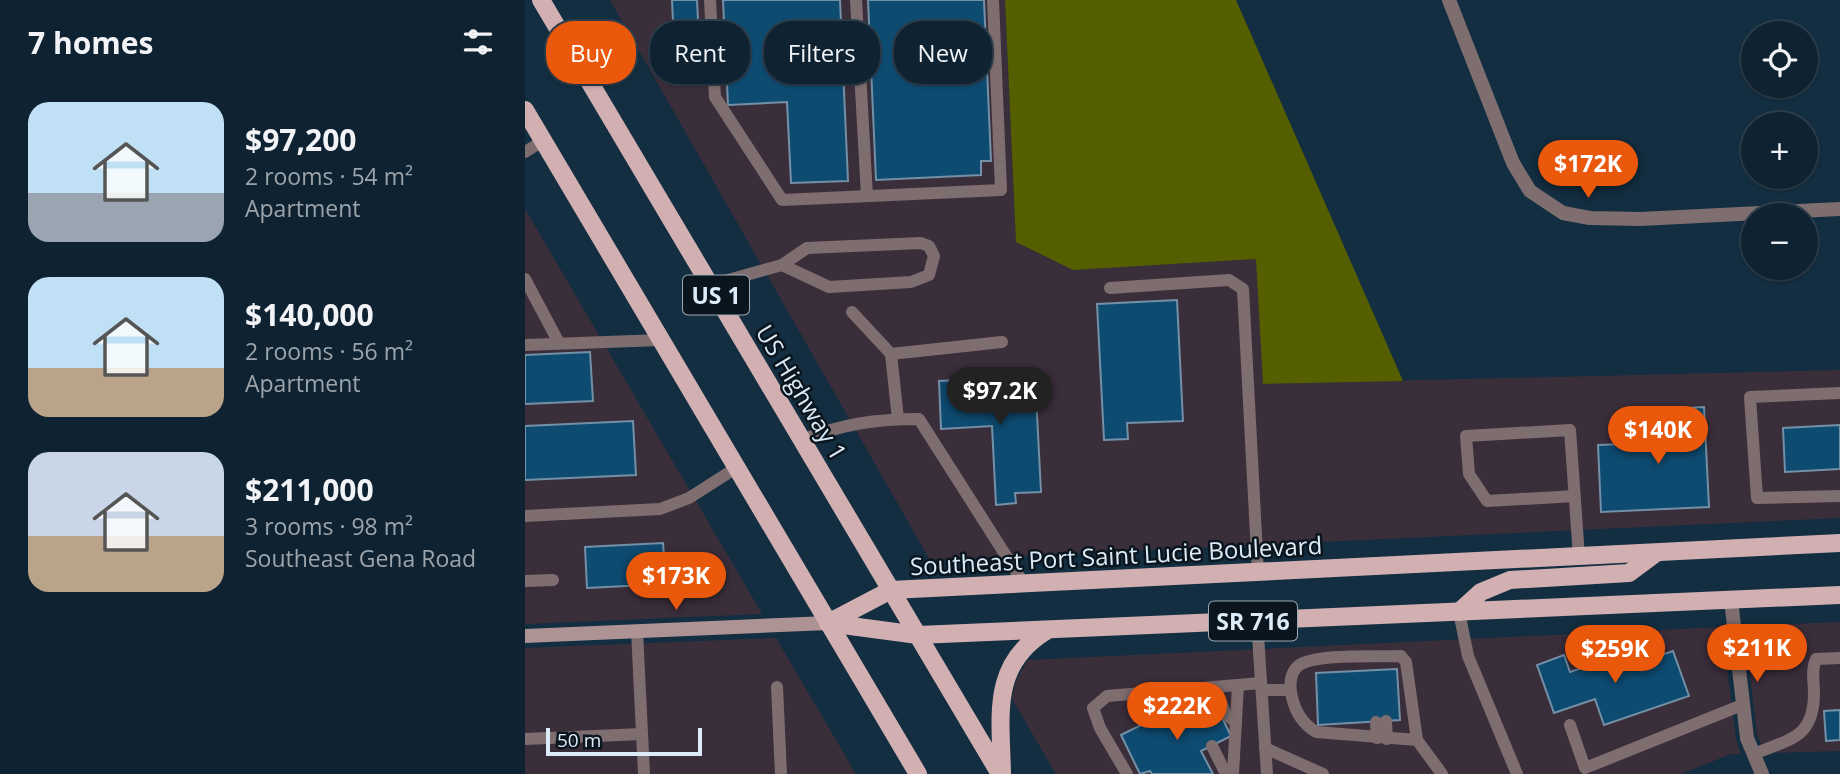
<!DOCTYPE html>
<meta charset="utf-8">
<style>
body{margin:0;font-family:"Open Sans",sans-serif;background:#172a39;color:#f1f3f6;height:100vh;display:flex;flex-direction:column;font-size:26px;white-space:nowrap}
*{box-sizing:border-box;margin:0}
p{font-size:23px;color:#9ba4ab}
.icon{flex:none;width:38px;height:38px;fill:none;stroke:currentColor;stroke-width:2;stroke-linecap:round;stroke-linejoin:round}
.map{position:relative;flex:1;overflow:hidden}
.panel{display:flex;flex-direction:column;background:#0e2231;width:525px}
.panel>*{flex:none}
.top-card{position:absolute;left:21px;top:21px;width:665px;height:63px;display:flex;gap:14px}
.controls{position:absolute;left:1216px;top:21px;display:grid;gap:14px}
.controls a{display:grid;place-items:center;width:77px;height:77px;border-radius:50%;background:#0e2231;box-shadow:0 2px 5px #0004,0 0 0 2px #2e3f4d;font-size:35px}
.scale{position:absolute;left:21px;bottom:18px;width:156px;box-sizing:border-box;padding-left:7px;border:4px solid #dbebf7;border-top:0;font-size:19px;line-height:24px;white-space:nowrap;color:#dbebf7;-webkit-text-stroke:5px #0a151d;paint-order:stroke}
.price{position:absolute;translate:-50% -60px;padding:0 16px;border-radius:24px;background:#ea580c;color:#fff;font-size:23px;line-height:46px;filter:drop-shadow(0 2px 4px #0008)}
.price::after{content:'';position:absolute;left:50%;top:42px;width:21px;height:16px;margin-left:-10px;background:inherit;clip-path:polygon(0 0,100% 0,50% 100%)}
.price.on{background:#222;color:#fff}
ul{padding:0;list-style:none}
li{display:flex;align-items:center;gap:21px;height:175px;padding:0 28px}
li span{display:grid;place-items:center;flex:none;width:196px;height:140px;border-radius:21px;color:#555}
li>.icon{margin-inline-start:auto}
span .icon{width:84px;height:84px;fill:#fffc;stroke-width:1}
li b{font-size:30px}
h2{display:flex;justify-content:space-between;align-items:center;height:84px;padding:0 28px;font-size:30px}
.chip{padding:0 24px;border-radius:28px;background:#0e2231;box-shadow:0 2px 5px #0004,0 0 0 2px #2e3f4d;font-size:24px;line-height:63px}
.chip.on{background:#ea580c;color:#fff}
main{display:flex;flex:1;min-height:0}
.map>svg:first-child{display:block}
.commercial{fill:#3b2e3b}
.forest{fill:#555f00}
.building{fill:#0e4b71;stroke:#7390a7;stroke-width:2}
.lines{fill:none;stroke-linecap:round;stroke-linejoin:round}
.service{stroke:#7e6e6f;stroke-width:12}
.minor{stroke:#7e6e6f;stroke-width:14}
.secondary{stroke:#ae9395;stroke-width:14}
.primary{stroke:#d2b0b2;stroke-width:18}
.labels{text-anchor:middle;dominant-baseline:central;stroke-width:5;stroke-linejoin:round;paint-order:stroke}
.shield{fill:#0a151d;stroke:#9cabb6;stroke-width:2}
.shield-label{font-size:23px;font-weight:bold;fill:#dbebf7}
.street-label{font-size:24px;fill:#dbebf7;stroke:#0a151d}
</style>
<main>
<section class="panel">
<h2>7 homes<svg class="icon" aria-label="filters" viewBox="0 0 24 24"><path d="M4 7h16M4 17h16"/><circle cx="9" cy="7" r="2"/><circle cx="15" cy="17" r="2"/></svg></h2>
<ul>
<li><span style="background:linear-gradient(#bfe0f5 65%,#9aa5b1 0)"><svg class="icon" aria-label="home" viewBox="0 0 24 24"><path d="M3 11l9-7 9 7M6 9v11h12V9"/></svg></span><div><b>$97,200</b><p>2 rooms · 54 m²</p><p>Apartment</p></div></li>
<li><span style="background:linear-gradient(#bfe0f5 65%,#b9a48a 0)"><svg class="icon" aria-label="home" viewBox="0 0 24 24"><path d="M3 11l9-7 9 7M6 9v11h12V9"/></svg></span><div><b>$140,000</b><p>2 rooms · 56 m²</p><p>Apartment</p></div></li>
<li><span style="background:linear-gradient(#c9d6e8 60%,#b9a48a 0)"><svg class="icon" aria-label="home" viewBox="0 0 24 24"><path d="M3 11l9-7 9 7M6 9v11h12V9"/></svg></span><div><b>$211,000</b><p>3 rooms · 98 m²</p><p>Southeast Gena Road</p></div></li>
</ul>
</section>
<div class="map">
<svg width="1315" height="774" viewBox="0 0 1315 774">
<rect width="100%" height="100%" fill="#132e41"/>
<g class="commercial">
<path d="M85,0H480L491,242L548,270L732,259L738,384L1315,370V518L405,560Z"/>
<path d="M0,209L237,614L0,624Z"/>
<path d="M1315,622V751L1240,753L1232,734L1219,626Z"/>
<path d="M1197,627L1211,739L1216,754H1206L1156,774H531L487,699L491,681L503,660Z"/>
<path d="M251,638L331,774H0V648Z"/>
</g>
<path class="forest" d="M480,0H711L878,381L738,384L731,259L548,270L491,242Z"/>
<g class="building">
<path d="M147,0H172L174,41L149,42Z"/>
<path d="M198,0H315L323,181L266,183L262,102L203,105Z"/>
<path d="M343,0H459L466,161H456V175L351,180Z"/>
<path d="M652,300L658,421L602,423L603,439L579,440L572,304Z"/>
<path d="M65,352L68,401L0,404V355Z"/>
<path d="M510,376L516,492L490,493L491,503L471,505L467,426L416,429L414,381Z"/>
<path d="M1179,407L1184,507L1076,512L1073,445L1129,443L1128,410Z"/>
<path d="M108,421L111,475L0,480V426Z"/>
<path d="M1315,425V469L1260,472L1258,428Z"/>
<path d="M138,543L141,584L62,588L60,547Z"/>
<path d="M1109,650L1113,663L1148,651L1164,696L1079,725L1070,699L1029,713L1012,665L1039,655L1045,672Z"/>
<path d="M872,669L875,720L793,725L791,673Z"/>
<path d="M689,701L706,736L676,751L688,774H627L625,771L615,774L596,735L648,709L652,718Z"/>
<path d="M1315,710V740L1301,741L1299,711Z"/>
</g>
<g class="lines">
<g class="service">
<path d="M185,0L190,97L257,200L476,190L468,0"/>
<path d="M331,0L342,196"/>
<path d="M0,152L18,141"/>
<path d="M0,279L34,343"/>
<path d="M185,285L257,265L282,248L396,243L404,246L409,256L404,275L386,282L304,287L257,265"/>
<path d="M585,288L704,280L718,289L733,573"/>
<path d="M327,312L366,354L373,419"/>
<path d="M0,345L135,340"/>
<path d="M366,354L477,342"/>
<path d="M1315,393L1225,397L1232,498L1315,496"/>
<path d="M277,440C316,424 352,419 394,419L499,584"/>
<path d="M1050,496L962,501L944,474L941,436L1045,430L1054,557"/>
<path d="M0,516L135,509L164,498L211,468"/>
<path d="M0,581L28,580"/>
<path d="M934,612L943,656L992,774"/>
<path d="M732,620L742,774"/>
<path d="M112,631L119,774"/>
<path d="M252,687L256,774"/>
<path d="M690,687L701,715L711,722"/>
<path d="M665,689L669,710"/>
<path d="M737,690H765"/>
<path d="M861,721L862,739"/>
<path d="M851,722L852,738"/>
<path d="M1045,725L1060,768L1217,705"/>
<path d="M0,739L117,734"/>
<path d="M892,740L791,732C778,724 770,711 767,697C764,686 765,673 773,666C789,653 854,657 876,656L881,662L892,740L917,774"/>
<path d="M687,746L701,774"/>
<path d="M740,748L798,774"/>
<path d="M1229,754C1265,739 1289,738 1289,693C1289,682 1286,669 1291,659L1315,658"/>
<path d="M602,774L575,728L568,708L582,696L736,683"/>
<path d="M708,774L713,685"/>
</g>
<g class="minor">
<path d="M924,0L988,163L1005,191L1038,213L1065,218L1115,219L1315,209"/>
<path d="M1206,600L1222,738L1237,774"/>
</g>
<path class="secondary" d="M0,636L303,623"/>
<g class="primary">
<path d="M16,0L475,774"/>
<path d="M0,110L393,774"/>
<path d="M934,612L956,592L985,580L1104,573L1131,553"/>
<path d="M303,623L366,590L1315,543"/>
<path d="M303,623L393,635L1315,595"/>
<path d="M477,774C476,717 465,665 521,631"/>
</g>
</g>
<g class="labels">
<g class="shield">
<rect x="158" y="275.5" width="66" height="39" rx="5"/>
<rect x="684" y="601.5" width="88" height="39" rx="5"/>
</g>
<g class="shield-label">
<text x="191" y="295">US 1</text>
<text x="728" y="621">SR 716</text>
</g>
<g class="street-label">
<text transform="translate(277 392) rotate(59)">US Highway 1</text>
<text transform="translate(591 555) rotate(-3)">Southeast Port Saint Lucie Boulevard</text>
</g>
</g>
</svg>
<div class="controls">
<a><svg class="icon" aria-label="locate" viewBox="0 0 24 24"><circle cx="12" cy="12" r="6"/><path d="M12 2v4M12 18v4M2 12h4M18 12h4"/></svg></a>
<a>+</a>
<a>−</a>
</div>
<div class="scale">50 m</div>
<b class="price" style="left:1063px;top:200px">$172K</b>
<b class="price on" style="left:475px;top:427px">$97.2K</b>
<b class="price" style="left:1133px;top:466px">$140K</b>
<b class="price" style="left:151px;top:612px">$173K</b>
<b class="price" style="left:1232px;top:684px">$211K</b>
<b class="price" style="left:1090px;top:685px">$259K</b>
<b class="price" style="left:652px;top:742px">$222K</b>
<div class="top-card">
<a class="chip on">Buy</a>
<a class="chip">Rent</a>
<a class="chip">Filters</a>
<a class="chip">New</a>
</div>
</div>
</main>
